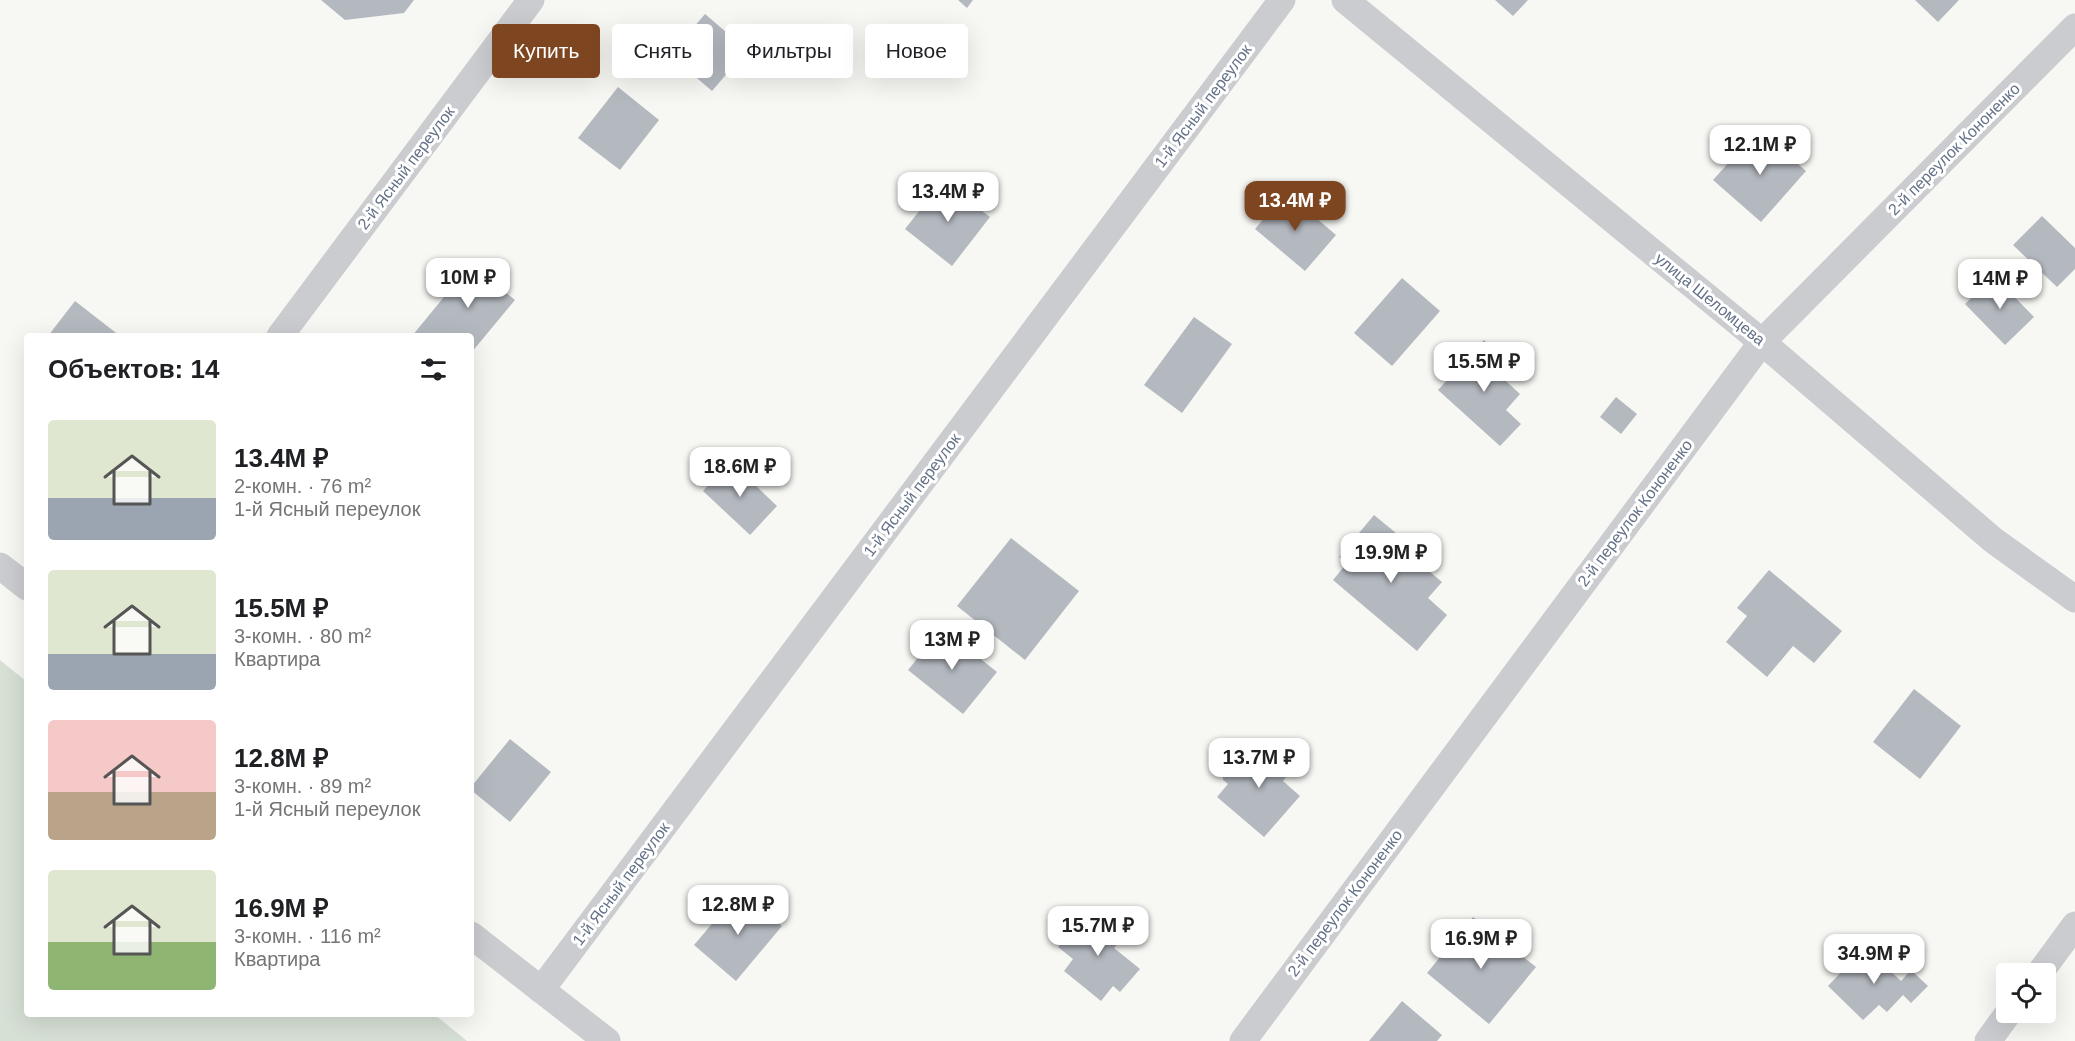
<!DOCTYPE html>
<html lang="ru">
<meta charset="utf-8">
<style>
body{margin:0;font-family:Helvetica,sans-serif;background:#f2f2f2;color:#202124;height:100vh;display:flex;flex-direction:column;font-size:22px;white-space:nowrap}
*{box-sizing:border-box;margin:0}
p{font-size:20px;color:#757577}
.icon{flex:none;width:33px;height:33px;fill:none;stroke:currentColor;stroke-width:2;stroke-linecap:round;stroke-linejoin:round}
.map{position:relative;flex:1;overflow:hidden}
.details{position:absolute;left:24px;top:333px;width:450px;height:684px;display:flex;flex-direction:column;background:#fff;border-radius:6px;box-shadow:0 6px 24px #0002}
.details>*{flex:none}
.top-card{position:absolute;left:492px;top:24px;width:570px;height:54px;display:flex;gap:12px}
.controls{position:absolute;left:1996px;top:963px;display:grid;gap:12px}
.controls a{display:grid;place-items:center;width:60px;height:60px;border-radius:6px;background:#fff;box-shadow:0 6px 24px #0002;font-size:30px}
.price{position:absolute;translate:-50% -51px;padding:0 14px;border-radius:12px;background:#fff;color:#222;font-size:20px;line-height:39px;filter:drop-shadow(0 2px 3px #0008)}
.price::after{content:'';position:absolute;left:50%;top:36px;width:18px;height:14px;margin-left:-9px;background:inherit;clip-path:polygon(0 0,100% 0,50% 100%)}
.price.on{background:#7e4620;color:#fff}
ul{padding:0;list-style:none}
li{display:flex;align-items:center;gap:18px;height:150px;padding:0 24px}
li span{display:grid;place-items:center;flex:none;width:168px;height:120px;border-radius:6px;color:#555}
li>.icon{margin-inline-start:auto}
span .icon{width:72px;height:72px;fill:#fffc;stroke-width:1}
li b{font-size:26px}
h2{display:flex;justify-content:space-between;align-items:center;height:72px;padding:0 24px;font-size:26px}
.pill{padding:0 21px;border-radius:6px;background:#fff;box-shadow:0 6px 24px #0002;font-size:21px;line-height:54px}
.pill.on{background:#7e4620;color:#fff}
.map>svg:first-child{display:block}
.green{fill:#d7e0d5}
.building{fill:#b4b9c0}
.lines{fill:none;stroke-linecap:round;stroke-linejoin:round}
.minor{stroke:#caccd0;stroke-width:27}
.labels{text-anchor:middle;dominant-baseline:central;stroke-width:6;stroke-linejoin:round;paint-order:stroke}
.street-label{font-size:16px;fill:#647187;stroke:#fff}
</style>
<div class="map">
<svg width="2075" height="1041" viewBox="0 0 2075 1041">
<rect width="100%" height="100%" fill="#f7f8f4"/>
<path class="green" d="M0,660L27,682V1014H434L467,1041H0Z"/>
<g class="building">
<path d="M321,0H414L404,13L345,20Z"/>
<path d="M958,0H973L967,8Z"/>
<path d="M1495,0H1528L1513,16Z"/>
<path d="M1915,0H1959L1938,22Z"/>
<path d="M705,14L747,50L712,91L670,55Z"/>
<path d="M618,87L659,120L620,170L578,138Z"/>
<path d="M1759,129L1806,171L1761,222L1713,180Z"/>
<path d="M943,181L990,217L952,266L905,229Z"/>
<path d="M1286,192L1336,235L1305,271L1255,229Z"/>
<path d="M2042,216L2075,248V269L2057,287L2013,245Z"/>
<path d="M471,264L515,300L471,353V336H412Z"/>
<path d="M1994,276L2034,317L2005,345L1965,304Z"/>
<path d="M1402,278L1440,311L1392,366L1354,333Z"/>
<path d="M75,301L120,336H48Z"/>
<path d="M1194,317L1232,344L1182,413L1144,385Z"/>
<path d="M1484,340L1506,360L1496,372L1520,394L1506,410L1521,424L1500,446L1438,390Z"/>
<path d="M1616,397L1637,414L1621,434L1600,417Z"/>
<path d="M730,461L777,506L750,535L703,491Z"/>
<path d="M1374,515L1402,538L1387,556L1396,560L1404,550L1442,582L1428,598L1447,615L1417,651L1333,580L1347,563L1339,557Z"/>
<path d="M1011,538L1079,591L1025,660L957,606Z"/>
<path d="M1769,570L1842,631L1814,663L1793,646L1767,677L1726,642L1747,616L1737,608Z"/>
<path d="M942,628L997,672L963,714L908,670Z"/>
<path d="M1914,689L1961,726L1920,779L1873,742Z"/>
<path d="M510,739L551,772L510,822L471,790V787Z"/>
<path d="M1263,742L1293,768L1283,781L1300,796L1264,837L1217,797L1228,784L1223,780V770L1230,760L1239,758L1246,761Z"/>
<path d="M740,891L782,926L736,981L694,945Z"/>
<path d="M1103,915L1115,917L1123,923L1124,936L1114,948L1140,969L1120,992L1113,986L1101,1001L1064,971L1073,959L1058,947L1081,919L1092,928Z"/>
<path d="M1473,917L1536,967L1489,1024L1427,973Z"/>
<path d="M1865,947L1901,981L1911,970L1928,986L1911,1003L1903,995L1887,1012L1879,1005L1863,1020L1828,986Z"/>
<path d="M1402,1001L1442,1035L1437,1041H1369Z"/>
</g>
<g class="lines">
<g class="minor">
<path d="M1345,0L1762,342L1993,540L2075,599"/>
<path d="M280,336L531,0"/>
<path d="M0,566L27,587"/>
<path d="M471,935L607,1041"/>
<path d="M2039,974L2075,925"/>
<path d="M541,990L1282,0"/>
<path d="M1243,1041L1762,342L2075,27"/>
<path d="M1988,1041L2009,1012"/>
</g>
</g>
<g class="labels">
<g class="street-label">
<text transform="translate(1203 106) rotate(-53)">1-й Ясный переулок</text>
<text transform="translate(1954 149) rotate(-45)">2-й переулок Кононенко</text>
<text transform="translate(406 168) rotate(-53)">2-й Ясный переулок</text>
<text transform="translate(1710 299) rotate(39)">улица Шеломцева</text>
<text transform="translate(912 495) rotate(-53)">1-й Ясный переулок</text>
<text transform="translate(1635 513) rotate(-53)">2-й переулок Кононенко</text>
<text transform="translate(621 884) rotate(-53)">1-й Ясный переулок</text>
<text transform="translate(1345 903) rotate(-53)">2-й переулок Кононенко</text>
</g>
</g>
</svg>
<div class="controls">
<a><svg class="icon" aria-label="locate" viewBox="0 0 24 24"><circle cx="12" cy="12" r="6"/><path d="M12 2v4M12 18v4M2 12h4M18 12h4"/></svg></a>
</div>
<b class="price" style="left:1760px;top:176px">12.1M ₽</b>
<b class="price" style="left:948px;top:223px">13.4M ₽</b>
<b class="price on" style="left:1295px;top:232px">13.4M ₽</b>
<b class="price" style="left:468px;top:309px">10M ₽</b>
<b class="price" style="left:2000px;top:310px">14M ₽</b>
<b class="price" style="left:1484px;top:393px">15.5M ₽</b>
<b class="price" style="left:740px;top:498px">18.6M ₽</b>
<b class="price" style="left:1391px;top:584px">19.9M ₽</b>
<b class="price" style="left:952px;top:671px">13M ₽</b>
<b class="price" style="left:1259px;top:789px">13.7M ₽</b>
<b class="price" style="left:738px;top:936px">12.8M ₽</b>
<b class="price" style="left:1098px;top:957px">15.7M ₽</b>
<b class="price" style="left:1481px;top:970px">16.9M ₽</b>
<b class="price" style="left:1874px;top:985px">34.9M ₽</b>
<div class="top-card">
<a class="pill on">Купить</a>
<a class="pill">Снять</a>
<a class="pill">Фильтры</a>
<a class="pill">Новое</a>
</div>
<section class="details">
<h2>Объектов: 14<svg class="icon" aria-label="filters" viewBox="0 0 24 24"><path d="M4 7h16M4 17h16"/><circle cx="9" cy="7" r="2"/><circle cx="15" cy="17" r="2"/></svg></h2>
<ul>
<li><span style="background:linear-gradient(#dfe7d0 65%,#9aa5b1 0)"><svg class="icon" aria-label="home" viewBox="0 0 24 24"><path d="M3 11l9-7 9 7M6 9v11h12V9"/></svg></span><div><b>13.4M ₽</b><p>2-комн. · 76 m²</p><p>1-й Ясный переулок</p></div></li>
<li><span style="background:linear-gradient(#dfe7d0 70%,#9aa5b1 0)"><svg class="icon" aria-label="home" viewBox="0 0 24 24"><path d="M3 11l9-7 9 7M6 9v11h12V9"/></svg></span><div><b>15.5M ₽</b><p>3-комн. · 80 m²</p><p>Квартира</p></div></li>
<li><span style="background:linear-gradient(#f6c9c9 60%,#b9a48a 0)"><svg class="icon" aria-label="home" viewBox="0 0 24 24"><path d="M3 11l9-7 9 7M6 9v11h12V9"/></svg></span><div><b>12.8M ₽</b><p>3-комн. · 89 m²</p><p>1-й Ясный переулок</p></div></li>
<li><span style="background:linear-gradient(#dfe7d0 60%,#8fb573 0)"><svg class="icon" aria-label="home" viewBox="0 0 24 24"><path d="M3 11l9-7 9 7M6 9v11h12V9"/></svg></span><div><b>16.9M ₽</b><p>3-комн. · 116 m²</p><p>Квартира</p></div></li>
</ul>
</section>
</div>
